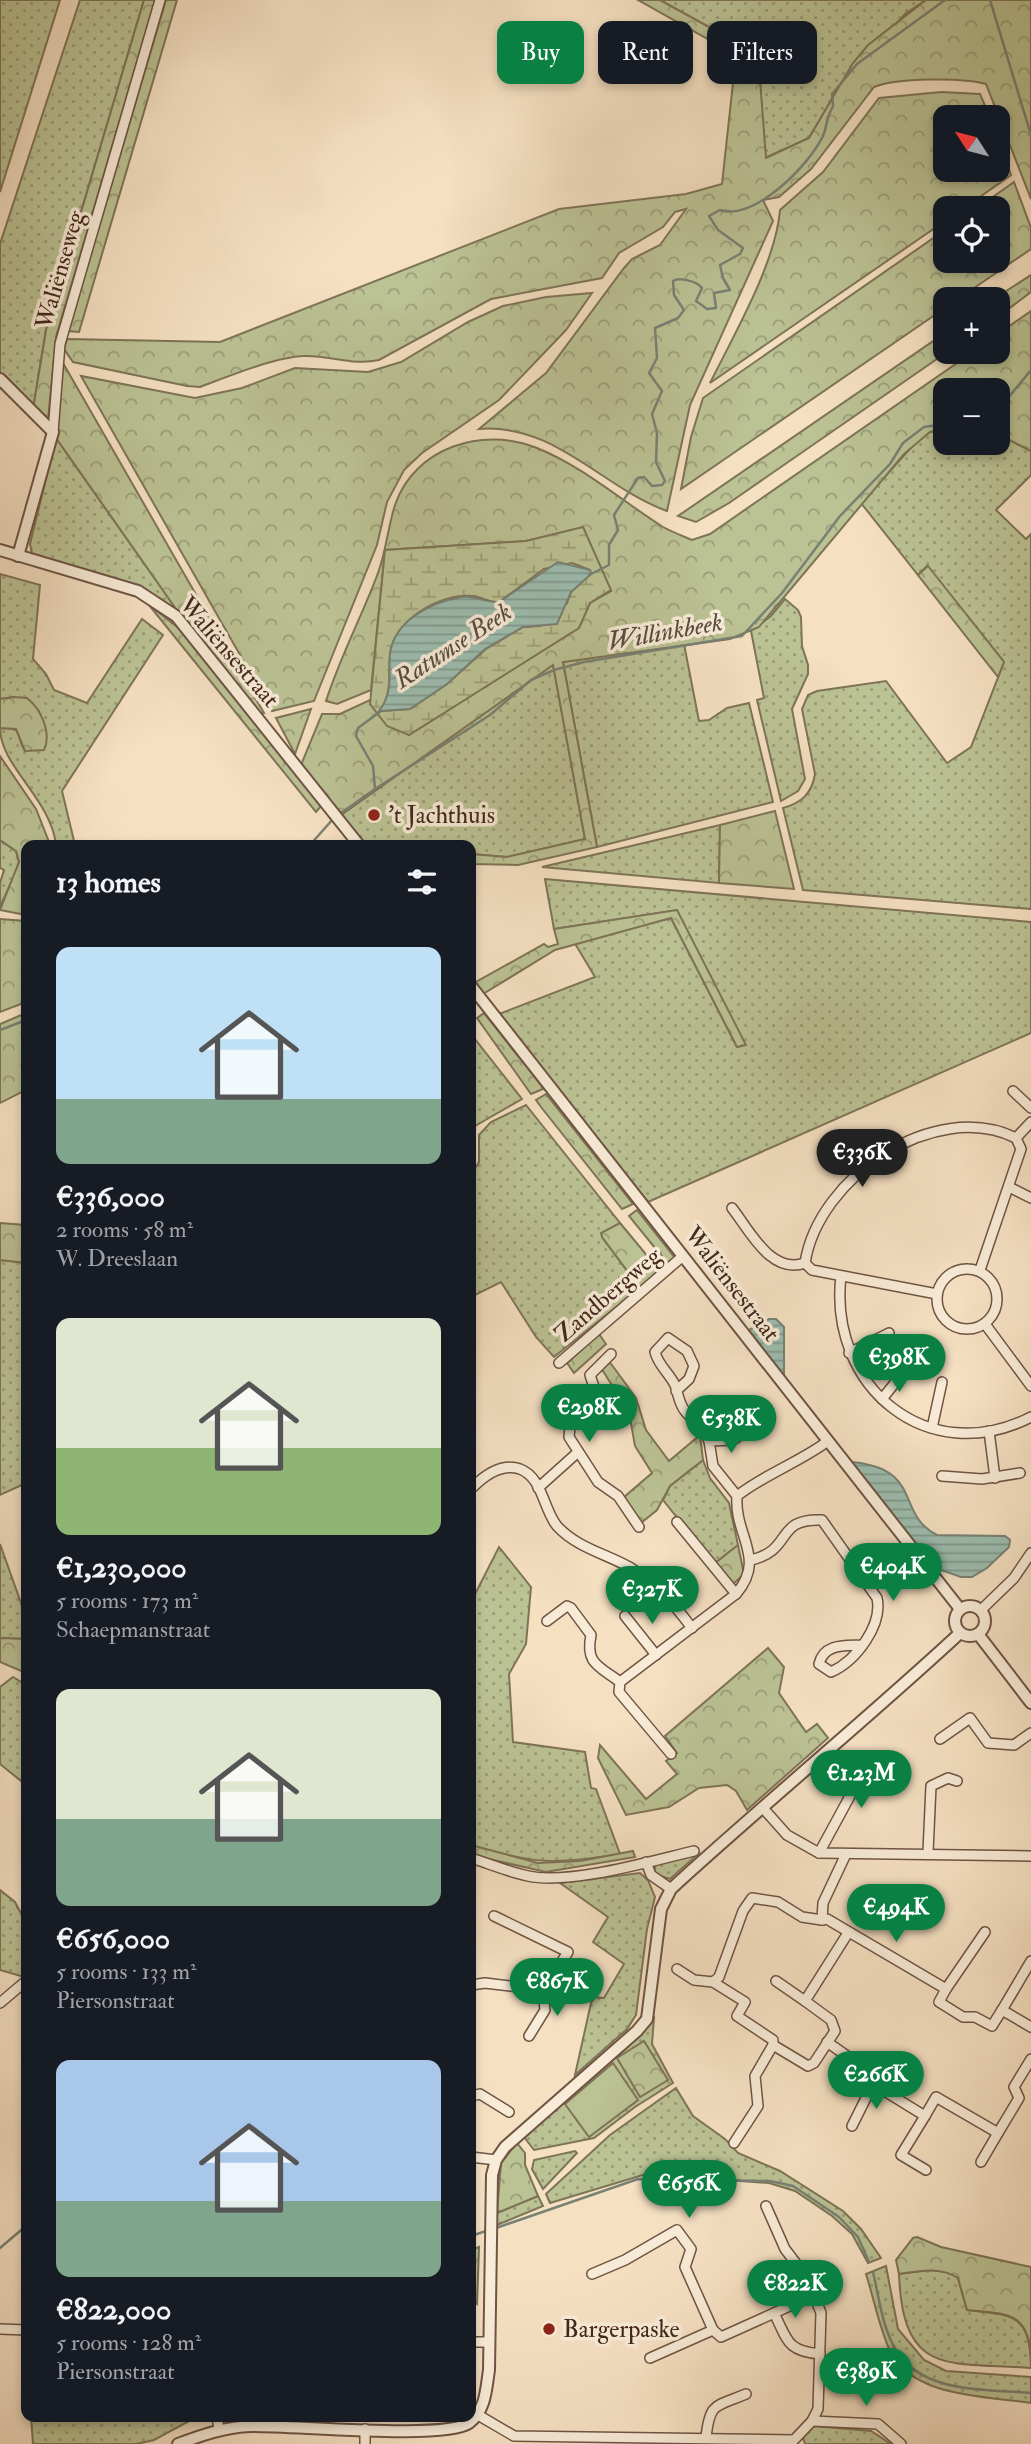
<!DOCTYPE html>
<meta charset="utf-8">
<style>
body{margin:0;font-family:"IM FELL Double Pica",serif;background:#242831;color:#f1f3f6;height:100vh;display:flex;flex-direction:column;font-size:26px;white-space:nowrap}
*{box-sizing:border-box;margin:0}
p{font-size:23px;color:#9ea1a6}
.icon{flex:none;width:38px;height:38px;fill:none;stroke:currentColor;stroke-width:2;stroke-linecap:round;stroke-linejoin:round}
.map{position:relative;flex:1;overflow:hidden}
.sheet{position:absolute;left:21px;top:840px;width:455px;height:1582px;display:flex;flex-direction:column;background:#171b24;border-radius:14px;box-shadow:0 4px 10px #0003}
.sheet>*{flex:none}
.guide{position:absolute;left:497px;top:21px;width:429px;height:63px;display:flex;gap:14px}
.needle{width:46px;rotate:306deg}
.fabs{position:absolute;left:933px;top:105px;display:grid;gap:14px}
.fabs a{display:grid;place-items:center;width:77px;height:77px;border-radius:14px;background:#171b24;box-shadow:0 4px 10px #0003;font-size:35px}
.price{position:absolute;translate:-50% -60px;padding:0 16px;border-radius:24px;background:#0b8043;color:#fff;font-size:23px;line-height:46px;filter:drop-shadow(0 2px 4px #0008)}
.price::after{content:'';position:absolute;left:50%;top:42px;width:21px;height:16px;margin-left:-10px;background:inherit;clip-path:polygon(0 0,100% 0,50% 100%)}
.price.current{background:#222;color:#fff}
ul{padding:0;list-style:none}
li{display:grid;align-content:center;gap:14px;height:371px;padding:0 35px}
li span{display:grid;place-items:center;height:217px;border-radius:14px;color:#555}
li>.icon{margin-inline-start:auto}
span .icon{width:126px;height:126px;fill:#fffc;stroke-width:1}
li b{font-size:30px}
h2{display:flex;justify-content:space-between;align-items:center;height:84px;padding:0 35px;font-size:30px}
.pill{padding:0 24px;border-radius:14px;background:#171b24;box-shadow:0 4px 10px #0003;font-size:24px;line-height:63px}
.pill.current{background:#0b8043;color:#fff}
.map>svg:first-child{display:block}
.grass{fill:url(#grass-dots);stroke:#7e7457;stroke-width:2}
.forest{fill:url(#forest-crowns);stroke:#7e7457;stroke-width:2}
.wetland{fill:url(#wetland-marsh);stroke:#7e7457;stroke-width:2;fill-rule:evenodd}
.pitch{fill:#bbc294;stroke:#7e7457;stroke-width:2}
.water{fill:url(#water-rules);stroke:#788174;stroke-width:2}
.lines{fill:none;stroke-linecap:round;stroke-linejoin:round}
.stream{stroke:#788174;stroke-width:2.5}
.minor-casing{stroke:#6f5444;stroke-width:12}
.tertiary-casing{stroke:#6f5444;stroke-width:14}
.minor{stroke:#f8ebd7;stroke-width:9}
.tertiary{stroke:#f8ebd7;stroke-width:10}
.poi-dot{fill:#8f2418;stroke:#f8ebd7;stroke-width:2.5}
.labels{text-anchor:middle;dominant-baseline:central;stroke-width:7;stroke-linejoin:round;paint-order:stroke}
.street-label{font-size:24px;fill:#42261a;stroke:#f8ebd7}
.poi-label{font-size:24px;fill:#42261a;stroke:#f8ebd7;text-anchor:start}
.water-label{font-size:26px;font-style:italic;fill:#584c40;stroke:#f8ebd7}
</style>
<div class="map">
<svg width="1031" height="2444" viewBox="0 0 1031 2444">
<defs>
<pattern id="grass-dots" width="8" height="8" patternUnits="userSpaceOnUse" patternTransform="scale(1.75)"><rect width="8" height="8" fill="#bbc294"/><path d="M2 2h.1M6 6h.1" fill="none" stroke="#9a9d78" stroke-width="1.8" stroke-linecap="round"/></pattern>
<pattern id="forest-crowns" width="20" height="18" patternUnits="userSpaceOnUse" patternTransform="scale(1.75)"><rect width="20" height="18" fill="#bbc294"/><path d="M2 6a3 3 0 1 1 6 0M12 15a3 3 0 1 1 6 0" fill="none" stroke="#9a9d78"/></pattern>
<pattern id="wetland-marsh" width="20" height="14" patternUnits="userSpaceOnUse" patternTransform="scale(1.75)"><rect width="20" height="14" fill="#bbc294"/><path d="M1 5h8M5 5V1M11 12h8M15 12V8" fill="none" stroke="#9a9d78"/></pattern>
<pattern id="water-rules" width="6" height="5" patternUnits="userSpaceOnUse" patternTransform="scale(1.75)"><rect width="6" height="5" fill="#9cbdb0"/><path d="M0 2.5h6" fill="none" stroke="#81998e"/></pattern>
</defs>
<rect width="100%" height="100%" fill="#f5e0c2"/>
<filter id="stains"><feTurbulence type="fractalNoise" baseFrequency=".00286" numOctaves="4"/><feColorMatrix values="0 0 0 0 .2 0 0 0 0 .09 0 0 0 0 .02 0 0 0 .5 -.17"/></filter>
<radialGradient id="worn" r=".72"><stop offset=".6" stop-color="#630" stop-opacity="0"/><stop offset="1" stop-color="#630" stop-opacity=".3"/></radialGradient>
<g class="grass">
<path d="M0,0H60L0,192Z"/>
<path d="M80,0H144L46,330L33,409L0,374V244Z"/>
<path d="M660,0H926L905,14L836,92L809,138L765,158L759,67L747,48Z"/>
<path d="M945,429V443H998V434L1031,451V475L996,510L1026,539L1031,534V909L803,890L783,808C801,803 812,794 815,774L802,709L808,695L817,691L886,681L947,763L971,747L1004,662L927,566L918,575L861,503L918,440L930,432Z"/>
<path d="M56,438L181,616L159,599L32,554L30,544Z"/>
<path d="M0,574L40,585L33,659L46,674L54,690L87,703L142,619L163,635L62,791L75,845H56C51,799 0,766 0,728C27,728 14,735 25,751L14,697L0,699Z"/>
<path d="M785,599L798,610L801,617L802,646L808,665V674L792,709L805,779L798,791L781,801L757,700L764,698L751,631L771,616Z"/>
<path d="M684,644L699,721L709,720L727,708L749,703L773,802L597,847L563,662Z"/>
<path d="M553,664L585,839L507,857L471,854V845H366L341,815Z"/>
<path d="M720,825L719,883L542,867Z"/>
<path d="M0,840L16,851L19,862L16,872L0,907V883L4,870L0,868Z"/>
<path d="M545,879L1031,922V1033L648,1202L499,1014L595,977L574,942L671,918L737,1047L677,910L554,929Z"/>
<path d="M471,1034L522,1099L475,1126L471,1166Z"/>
<path d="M526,1105L620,1223L602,1233V1237L640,1288L554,1357L536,1337L501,1282L471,1297V1175L479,1162V1135L491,1122Z"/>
<path d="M0,1260L26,1263V1483L0,1495Z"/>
<path d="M703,1460L710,1478L729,1503L738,1545L714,1564L663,1500L670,1486Z"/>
<path d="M0,1544L26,1617V1639L0,1638Z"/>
<path d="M499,1547L531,1587L526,1644L509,1674L513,1742L585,1752L591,1788L596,1789L620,1854C555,1865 534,1864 471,1845V1602Z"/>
<path d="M13,1677L26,1685V1785L0,1764V1687Z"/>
<path d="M698,1854L670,1879L654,1874L656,1862Z"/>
<path d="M640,1873L648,1880L655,1897L647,1929L636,2015L627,2029L575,2075L591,2003L595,1997L604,1998L624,1964L593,1942L608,1917L560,1883Z"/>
<path d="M0,1890L15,1902L26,1923L24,1977L0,1970Z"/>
<path d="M654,2018L652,2044L673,2083L635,2107L594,2138L534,2150L524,2137L642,2034Z"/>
<path d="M676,2088L693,2116L725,2139L738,2153L780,2171L843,2211L861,2229L881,2258L868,2263L852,2234L832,2216L795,2191L769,2183L646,2174L550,2203L546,2194L610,2135Z"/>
<path d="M575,2151L577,2153L543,2189L532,2169L534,2160Z"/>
<path d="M538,2196L543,2206L497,2225V2213Z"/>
<path d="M886,2266L898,2329L924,2360L946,2371L1031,2377V2403C987,2396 913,2398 890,2351C879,2327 874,2299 866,2274Z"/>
<path d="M929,2270L949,2272L958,2278L967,2310C1015,2315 1030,2314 1031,2368C947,2362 903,2377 899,2274Z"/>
<path d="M31,2417H186L195,2418L154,2440L136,2444H33Z"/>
<path d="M814,2426L871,2431L891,2444H805L803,2437Z"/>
</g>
<g class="forest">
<path d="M144,0H155L56,337L48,420L33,409L46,330Z"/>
<path d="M166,0H177L79,332L68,331Z"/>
<path d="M638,0H660L747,48L759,67L766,158L809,138L853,63L868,45L926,0H1031V199L986,84C962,77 896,78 874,87L811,169L779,197L763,200L773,221L690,405L667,511C601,487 555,423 479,429L546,373L624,268L632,259L660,245L686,209L675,212L663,227L619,253L602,278L491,299L379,360C353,366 330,355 304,356C275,357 229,376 200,387L187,386L73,362L64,349L67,339L220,342L559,209L686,194L722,184L736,55Z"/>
<path d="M941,92L980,94L990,117H945V170H998V138L1011,175L964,208H945V221L710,383C734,335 776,262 780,210L823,172L879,98Z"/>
<path d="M1014,182L1031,228V249L958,299H945V308L681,489L691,437L703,398L945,230V261H998V208H977Z"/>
<path d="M1031,275V292L998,317V299H994Z"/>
<path d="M592,293L566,330L499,400L422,453L404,470L387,502L377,545L314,701L272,711L81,376L195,398L242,388L295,368L368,372L401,362L468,322L503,306L546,297Z"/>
<path d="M1031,311V451L998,434V390H945V429L930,432L904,454L759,627L730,639L563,662L597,847L518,865L471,864V854L507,857L585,839L553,665L341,815L301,765L322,714H340L370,700V704L409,735L578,628L590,603L611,591L583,528L526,541L385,550L371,690L337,704L326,701C340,657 362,616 378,573C386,551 388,527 395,505C415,447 483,426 537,448C582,466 622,501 663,527C672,532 683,536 692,540L710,534L973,352H998V334Z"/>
<path d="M945,333V352H947L729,503L696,522L678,516Z"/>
<path d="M63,363L264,713L260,714L181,616L56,438Z"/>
<path d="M928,566L1004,662L998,677L918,575Z"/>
<path d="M149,605L184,632L322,805L316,812Z"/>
<path d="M14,697L27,698C41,709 52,733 44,750L25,751L16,729L0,728V699Z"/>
<path d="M311,709L295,754L276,718Z"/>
<path d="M0,756L36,809L49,842V845H26V915L0,910L19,862L16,851L0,840Z"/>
<path d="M775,811L794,889L719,883L720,825Z"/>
<path d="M677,910L746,1045L737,1047L671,918L555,950L483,994L474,983L544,944L548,947L558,944L554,929Z"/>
<path d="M0,919L26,921V1002L0,1012Z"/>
<path d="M26,1013V1090L0,1103V1024Z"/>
<path d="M484,1013L541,1085L543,1089L531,1094L477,1018Z"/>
<path d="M546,1094L633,1204L622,1209L541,1107L536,1100Z"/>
<path d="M637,1210L675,1258L668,1264L629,1216Z"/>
<path d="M0,1223L26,1225V1263L0,1260Z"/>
<path d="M620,1223L659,1270L640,1288L602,1237L601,1233Z"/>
<path d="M599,1334L606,1344L574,1373L567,1363Z"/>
<path d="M609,1361L636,1398L646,1430L669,1461L700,1435L703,1460L670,1486L657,1510L641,1523L623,1498L652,1473L635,1446L629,1412L601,1368Z"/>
<path d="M738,1545L744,1574L731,1586L714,1564Z"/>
<path d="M0,1638L26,1639V1673L0,1662Z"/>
<path d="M768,1648L784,1667L779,1693L806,1732L817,1724L828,1738L747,1810L736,1791L727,1785L699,1788L669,1807L626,1815L598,1758L600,1745L646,1799L677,1774L666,1761L677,1753L665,1736Z"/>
<path d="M471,1845L538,1863L580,1861L633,1851L635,1857L546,1872L471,1855Z"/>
<path d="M644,2041L668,2080L640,2097L617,2058Z"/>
<path d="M517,2143L525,2153V2165L538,2196L497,2213L501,2163Z"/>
<path d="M917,2237L941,2247L1031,2267V2358C1029,2311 1006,2314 967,2310L958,2278C940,2266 919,2271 899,2274L896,2260L913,2238Z"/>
<path d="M479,2247L477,2304L471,2300V2250Z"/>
</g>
<path class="wetland" d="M583,527L611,590L590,603L579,628L409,735L387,726L370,704L385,550L526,541ZM572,563L590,570L591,574L571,592L567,603L540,626L523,627L486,649L447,684L410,709L380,711C393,691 388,675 390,654C394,620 440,593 473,596C482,597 489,603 499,602L544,569Z"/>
<path class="pitch" d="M613,2063L638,2100L589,2137L565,2104Z"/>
<g class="water">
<path d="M558,562L590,570L591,574L571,592L557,624L523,627L485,649L447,684L410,709L379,711C394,692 388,675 390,654C394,620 432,602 462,597C476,595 485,603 499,602Z"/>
<path d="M769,1319H776L784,1327V1376L749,1330Z"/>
<path d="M852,1462C924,1469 895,1514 937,1535L1005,1536L1010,1540L1009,1547L987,1568L972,1577H961L935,1568Z"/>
</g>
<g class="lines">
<g class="stream">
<path d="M990,0L1031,135"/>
<path d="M998,410L1031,370"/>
<path d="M589,575L609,565V545L618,530L614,515L638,478L644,477L652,486L662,485L665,481L656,462L657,433L652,414L662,391L649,373L657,358L655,328L678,318L684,310L674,295L673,281C679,277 697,281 702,288L696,301L707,309L716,308L714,293L730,290L723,278L720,265L740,254L743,248L718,230L709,216L720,210C755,221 809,165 823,136C828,124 825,120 833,106L832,94L857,64L945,0"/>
<path d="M375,789L490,715L531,680L554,670L584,662L742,636L782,593L840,516L890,464L903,443L924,427L945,424"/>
<path d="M338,815L375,789L373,766L356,736L358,728L381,711"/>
<path d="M310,845L333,819"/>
<path d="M0,1030L26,1020"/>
<path d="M496,2228L638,2179L770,2181L793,2186L839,2217L858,2237L869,2262"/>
<path d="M471,2236L486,2231"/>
<path d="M0,2248L26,2226"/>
<path d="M873,2272C879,2297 882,2327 896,2350C922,2394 987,2389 1031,2393"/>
</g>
<g class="minor-casing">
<g id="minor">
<path d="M53,432L60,344L160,0"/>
<path d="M1013,1091L1031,1108"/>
<path d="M1009,1187L1031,1198"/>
<path d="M732,1208C750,1231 771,1275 805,1263"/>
<circle cx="967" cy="1299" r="30"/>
<path d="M980,1270L1021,1149L1016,1138"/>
<path d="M841,1276C828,1386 927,1470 1031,1417"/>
<path d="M937,1294L812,1270L805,1263C818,1178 934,1098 1016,1138L1031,1122"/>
<path d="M985,1324L1031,1386"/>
<path d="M849,1353L889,1333"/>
<path d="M611,1354L590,1375L596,1393L570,1426L569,1437L598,1482L618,1496L639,1527"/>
<path d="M559,1363L683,1256"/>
<path d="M676,1391L689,1379L694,1366L687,1351L668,1338L655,1352C658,1365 669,1373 675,1385C678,1393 679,1404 685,1411C695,1423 704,1425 709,1441"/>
<path d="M882,1399L911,1363"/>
<path d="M932,1428L942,1382"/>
<path d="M989,1431L995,1478"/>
<path d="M942,1476L982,1479L1020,1473"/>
<path d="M473,1487C485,1475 502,1463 520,1469C543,1478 543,1509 557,1526C577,1548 607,1554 631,1568C657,1584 674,1604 692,1628"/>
<path d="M538,1488L577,1453"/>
<path d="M737,1496L713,1466L709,1441L733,1440L759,1422"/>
<path d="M677,1522L736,1594"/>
<path d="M751,1560C794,1550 774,1518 822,1520L877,1598C883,1625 856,1661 831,1672L819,1664C824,1643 845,1646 862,1645"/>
<path d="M981,1610L1014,1578L1031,1553"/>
<path d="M625,1616L656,1655"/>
<path d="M547,1621L567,1606L571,1608L591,1635C585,1664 599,1666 620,1682"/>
<path d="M940,1739L970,1718L988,1743L1014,1745L1031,1733"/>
<path d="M671,1754L619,1692L620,1682L736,1594C767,1558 734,1536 737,1496C765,1474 800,1462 828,1441"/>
<path d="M763,1808L787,1835L819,1853L1031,1856"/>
<path d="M928,1852L931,1786L948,1778L957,1781"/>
<path d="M819,1853L850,1796L830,1772"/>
<path d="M846,1854L823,1903L822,1920L827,1919L946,1989L939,2002L963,2017H975L992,2026L1002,2010"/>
<path d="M471,1858C490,1864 509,1872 528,1876C570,1885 651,1861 694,1851"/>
<path d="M646,1862L651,1875L671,1889"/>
<path d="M1031,1961L1002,2010L1031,2027"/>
<path d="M677,1969L694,1980L713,1982"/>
<path d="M776,1981L805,2001"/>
<path d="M471,1985L485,1983L543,1990L568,1952L494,1916"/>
<path d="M946,1989L985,1932"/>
<path d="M0,2003L26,1981"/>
<path d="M529,2036L545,2010L543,1990"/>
<path d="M827,2042L867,2070L873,2084L925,2116L936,2097L998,2133L1019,2098L1014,2087L1031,2059"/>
<path d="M773,2045V2040L737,2016L745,2002L713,1982L719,1977L743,1911L752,1898L778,1902L802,1917L822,1920"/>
<path d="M471,2096L480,2094L509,2112"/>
<path d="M925,2116L901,2155L926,2170"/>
<path d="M852,2126L873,2084"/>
<path d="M734,2143L758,2106L755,2076L773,2045L808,2066L814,2063L835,2031L831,2020L805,2001L848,1933"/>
<path d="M471,2157L496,2160"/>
<path d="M981,2162L998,2133"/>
<path d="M592,2274L625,2260L677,2230L691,2249L685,2267L713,2330"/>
<path d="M774,2313C788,2341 787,2351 820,2354"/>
<path d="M0,2329L26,2330"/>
<path d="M471,2342H489"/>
<path d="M650,2358L713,2330L721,2337L814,2295L801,2270L785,2249L766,2206"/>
<path d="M478,2415L514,2436L794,2440L812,2421L818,2409L821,2313L814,2295"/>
<path d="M217,2417L219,2429"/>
<path d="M812,2421L878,2424L901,2444"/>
<path d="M706,2437C710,2402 715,2407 746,2394"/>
<path d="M365,2444V2429"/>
</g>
</g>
<g class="tertiary-casing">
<g id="tertiary">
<path d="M0,379L53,432L18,556"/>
<path d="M0,550L138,591L176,616L359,845"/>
<path d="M471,986L960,1609"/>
<circle cx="970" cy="1621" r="15"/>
<path d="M978,1634L1031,1703"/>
<path d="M178,2444C202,2435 225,2427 251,2426C291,2425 445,2440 469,2423C486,2410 486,2389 489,2370L492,2175L496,2160L505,2147L637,2031L647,2019L661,1909L671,1889C766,1802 866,1720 960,1633"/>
</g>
</g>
<use href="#minor" class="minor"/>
<use href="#tertiary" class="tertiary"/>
</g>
<g class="poi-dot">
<circle cx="374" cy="815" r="7"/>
<circle cx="549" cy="2329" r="7"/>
</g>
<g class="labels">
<g class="street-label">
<text transform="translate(60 270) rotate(-74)">Waliënseweg</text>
<text transform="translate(229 652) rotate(49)">Waliënsestraat</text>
<text transform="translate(732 1284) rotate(52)">Waliënsestraat</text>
<text transform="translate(608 1295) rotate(-41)">Zandbergweg</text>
</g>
<g class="poi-label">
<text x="388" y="815">'t Jachthuis</text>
<text x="563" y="2329">Bargerpaske</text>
</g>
<g class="water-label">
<text transform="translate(665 632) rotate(-10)">Willinkbeek</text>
<text transform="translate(453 646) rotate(-33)">Ratumse Beek</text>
</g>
</g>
<rect width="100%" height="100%" filter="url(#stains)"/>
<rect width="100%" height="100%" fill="url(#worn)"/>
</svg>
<div class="fabs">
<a><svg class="needle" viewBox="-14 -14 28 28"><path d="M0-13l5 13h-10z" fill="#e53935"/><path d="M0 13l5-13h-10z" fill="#9ea1a6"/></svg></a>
<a><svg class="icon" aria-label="locate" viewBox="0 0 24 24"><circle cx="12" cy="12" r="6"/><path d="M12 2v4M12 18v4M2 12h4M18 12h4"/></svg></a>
<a>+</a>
<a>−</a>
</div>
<b class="price current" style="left:862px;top:1189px">€336K</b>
<b class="price" style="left:899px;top:1394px">€398K</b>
<b class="price" style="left:589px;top:1444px">€298K</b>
<b class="price" style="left:731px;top:1455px">€538K</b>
<b class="price" style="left:893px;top:1603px">€404K</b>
<b class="price" style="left:652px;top:1626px">€327K</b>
<b class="price" style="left:861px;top:1810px">€1.23M</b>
<b class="price" style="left:896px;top:1944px">€494K</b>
<b class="price" style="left:557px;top:2018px">€867K</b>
<b class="price" style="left:876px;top:2111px">€266K</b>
<b class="price" style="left:689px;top:2220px">€656K</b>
<b class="price" style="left:795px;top:2320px">€822K</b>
<b class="price" style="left:866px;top:2408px">€389K</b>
<div class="guide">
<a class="pill current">Buy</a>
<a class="pill">Rent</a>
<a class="pill">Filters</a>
</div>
<section class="sheet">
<h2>13 homes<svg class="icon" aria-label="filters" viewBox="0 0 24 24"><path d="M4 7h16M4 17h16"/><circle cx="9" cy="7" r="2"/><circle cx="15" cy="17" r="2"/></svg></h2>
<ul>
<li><span style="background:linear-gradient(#bfe0f5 70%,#7fa58c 0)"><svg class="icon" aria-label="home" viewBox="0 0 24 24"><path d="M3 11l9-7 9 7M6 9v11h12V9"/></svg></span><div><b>€336,000</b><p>2 rooms · 58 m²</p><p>W. Dreeslaan</p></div></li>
<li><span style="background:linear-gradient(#dfe7d0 60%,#8fb573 0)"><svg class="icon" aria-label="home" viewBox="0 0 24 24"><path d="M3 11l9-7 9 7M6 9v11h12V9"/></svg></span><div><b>€1,230,000</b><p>5 rooms · 173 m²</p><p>Schaepmanstraat</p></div></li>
<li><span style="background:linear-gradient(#dfe7d0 60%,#7fa58c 0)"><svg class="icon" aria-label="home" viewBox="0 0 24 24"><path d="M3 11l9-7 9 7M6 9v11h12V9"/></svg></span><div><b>€656,000</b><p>5 rooms · 133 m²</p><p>Piersonstraat</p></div></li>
<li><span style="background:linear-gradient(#a9c7e8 65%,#7fa58c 0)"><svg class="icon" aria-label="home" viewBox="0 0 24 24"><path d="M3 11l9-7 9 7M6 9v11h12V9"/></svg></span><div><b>€822,000</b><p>5 rooms · 128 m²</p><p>Piersonstraat</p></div></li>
</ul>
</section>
</div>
